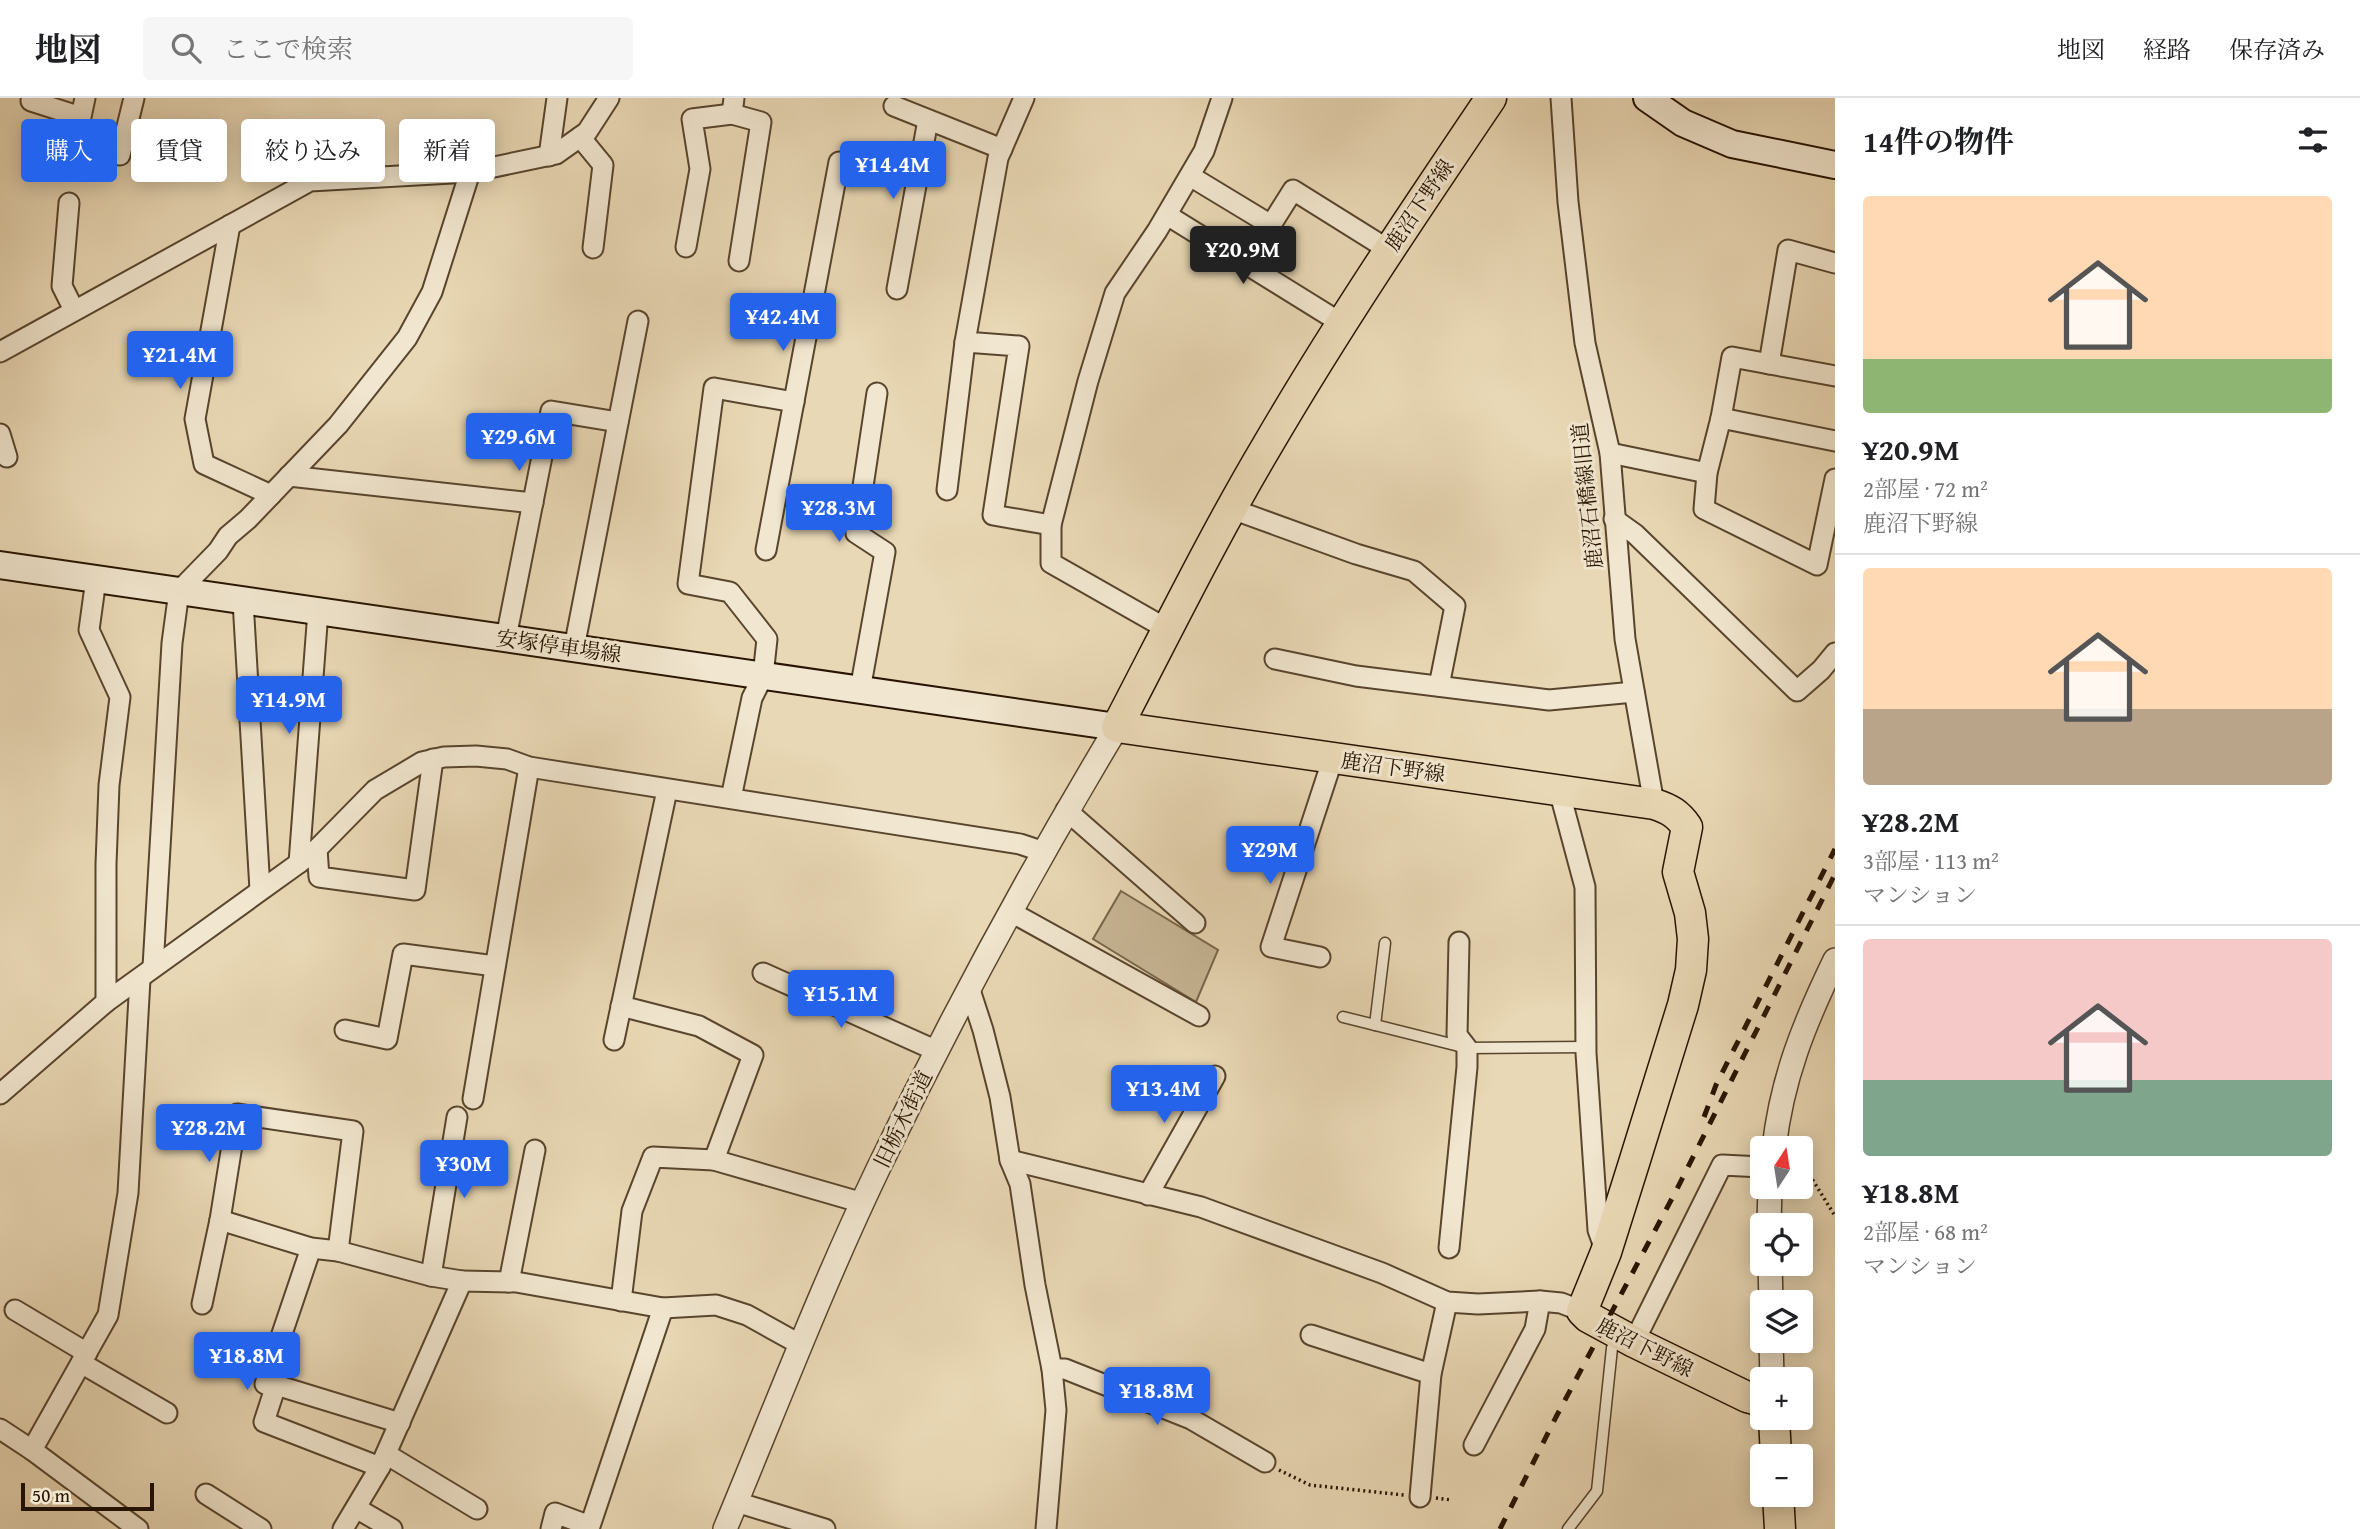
<!DOCTYPE html>
<html lang="ja">
<meta charset="utf-8">
<style>
body{margin:0;font-family:"Gentium Book Plus","Noto Serif JP",serif;background:#f6f6f6;color:#202124;height:100vh;display:flex;flex-direction:column;font-size:26px;white-space:nowrap}
*{box-sizing:border-box;margin:0}
p{font-size:23px;color:#757577}
.icon{flex:none;width:38px;height:38px;fill:none;stroke:currentColor;stroke-width:2;stroke-linecap:round;stroke-linejoin:round}
.map{position:relative;flex:1;overflow:hidden}
.panel{display:flex;flex-direction:column;background:#fff;width:525px}
.panel>*{flex:none}
.hud{position:absolute;left:21px;top:21px;width:665px;height:63px;display:flex;gap:14px}
.needle{width:46px;rotate:12deg}
.buttons{position:absolute;left:1750px;top:1038px;display:grid;gap:14px}
.buttons a{display:grid;place-items:center;width:63px;height:63px;border-radius:7px;background:#fff;box-shadow:0 4px 18px #0003;font-size:35px}
.scale{position:absolute;left:21px;bottom:18px;width:133px;box-sizing:border-box;padding-left:7px;border:4px solid #281400;border-top:0;font-size:19px;line-height:24px;white-space:nowrap;color:#281400;-webkit-text-stroke:5px #f1e6cf;paint-order:stroke}
.price{position:absolute;translate:-50% -60px;padding:0 16px;border-radius:7px;background:#2563eb;color:#fff;font-size:23px;line-height:46px;filter:drop-shadow(0 2px 4px #0008)}
.price::after{content:'';position:absolute;left:50%;top:42px;width:21px;height:16px;margin-left:-10px;background:inherit;clip-path:polygon(0 0,100% 0,50% 100%)}
.price.selected{background:#222;color:#fff}
ul{padding:0;list-style:none}
li{display:grid;align-content:center;gap:14px;height:371px;padding:0 28px}
li+li{border-top:2px solid #e0e0e0}
li span{display:grid;place-items:center;height:217px;border-radius:7px;color:#555}
li>.icon{margin-inline-start:auto}
span .icon{width:126px;height:126px;fill:#fffc;stroke-width:1}
li b{font-size:30px}
h2{display:flex;justify-content:space-between;align-items:center;height:84px;padding:0 28px;font-size:30px}
.pill{padding:0 24px;border-radius:7px;background:#fff;box-shadow:0 4px 18px #0003;font-size:24px;line-height:63px}
.pill.selected{background:#2563eb;color:#fff}
header{display:flex;align-items:center;gap:42px;box-sizing:border-box;height:98px;padding:0 35px;background:#fff;border-bottom:2px solid #e0e0e0}
header strong{font-size:33px}
nav{display:flex;gap:38px;margin-inline-start:auto;font-size:24px}
.search{width:490px;height:63px;background:#f6f6f6;display:flex;align-items:center;gap:18px;box-sizing:border-box;padding:0 24px;border-radius:7px;color:#757577;font-size:26px}
main{display:flex;flex:1;min-height:0}
.map>svg:first-child{display:block}
.green{fill:#c8b796;stroke:#78664b;stroke-width:2}
.lines{fill:none;stroke-linecap:round;stroke-linejoin:round}
.service-casing{stroke:#58452d;stroke-width:13}
.minor-casing{stroke:#58452d;stroke-width:23}
.tertiary-casing{stroke:#58452d;stroke-width:26}
.secondary-casing{stroke:#281400;stroke-width:30}
.primary-casing{stroke:#281400;stroke-width:33}
.path{stroke:#281400;stroke-width:3.5;stroke-dasharray:2 3.5;stroke-linecap:butt}
.service{stroke:#f1e6cf;stroke-width:10}
.minor{stroke:#f1e6cf;stroke-width:19}
.tertiary{stroke:#f1e6cf;stroke-width:23}
.secondary{stroke:#f1e6cf;stroke-width:26}
.primary{stroke:#e9d8b5;stroke-width:30}
.rail{stroke:#281400;stroke-width:5;stroke-dasharray:12 12;stroke-linecap:butt}
.labels{text-anchor:middle;dominant-baseline:central;stroke-width:6;stroke-linejoin:round;paint-order:stroke}
.street-label{font-size:21px;fill:#281400;stroke:#f1e6cf}
</style>
<header>
<strong>地図</strong>
<div class="search"><svg class="icon" aria-label="search" viewBox="0 0 24 24"><circle cx="10" cy="10" r="6"/><path d="M15 15l6 6"/></svg>ここで検索</div>
<nav><a>地図</a><a>経路</a><a>保存済み</a></nav>
</header>
<main>
<div class="map">
<svg width="1835" height="1431" viewBox="0 0 1835 1431">
<rect width="100%" height="100%" fill="#e9d8b5"/>
<filter id="stains"><feTurbulence type="fractalNoise" baseFrequency=".00286" numOctaves="4"/><feColorMatrix values="0 0 0 0 .2 0 0 0 0 .09 0 0 0 0 .02 0 0 0 .5 -.17"/></filter>
<radialGradient id="worn" r=".72"><stop offset=".6" stop-color="#630" stop-opacity="0"/><stop offset="1" stop-color="#630" stop-opacity=".3"/></radialGradient>
<path class="green" d="M1121,793L1218,852L1196,904L1093,841Z"/>
<g class="lines">
<g class="service-casing">
<g id="service">
<path d="M1343,919L1467,950L1586,949"/>
<path d="M1375,927L1385,845"/>
<path d="M1568,1431L1597,1393L1612,1250L1619,1238"/>
</g>
</g>
<g class="minor-casing">
<g id="minor">
<path d="M734,0L732,16L761,24L739,163"/>
<path d="M1024,0L998,60L965,244L1019,248L993,417L1051,427V465L1167,531"/>
<path d="M1561,0L1568,104L1585,245L1610,355L1625,541L1654,706"/>
<path d="M31,3L81,19L85,0"/>
<path d="M894,8L1002,51"/>
<path d="M580,39L603,67L593,150"/>
<path d="M120,57L134,0"/>
<path d="M549,58L557,0"/>
<path d="M1190,78L1271,127L1293,92L1389,152"/>
<path d="M69,105L62,188L74,212"/>
<path d="M1167,117L1341,225"/>
<path d="M230,127L195,321L204,366L271,397"/>
<path d="M686,149L700,71L692,21L732,16"/>
<path d="M897,191L928,22"/>
<path d="M0,254L310,83L470,74L556,56L587,34L609,0"/>
<path d="M1769,266L1788,152L1835,165"/>
<path d="M1721,320L1732,259L1835,278"/>
<path d="M0,336L7,359"/>
<path d="M1835,343L1721,320L1707,375L1704,411L1817,467L1835,381"/>
<path d="M1610,355L1707,375"/>
<path d="M289,378L533,405"/>
<path d="M947,392L965,244"/>
<path d="M1232,411L1356,456L1414,473L1455,508L1439,588"/>
<path d="M1614,421L1635,436L1797,593L1821,572L1835,555"/>
<path d="M1051,427L1088,283L1115,195L1157,133L1204,53L1222,0"/>
<path d="M766,452L839,64"/>
<path d="M96,481L89,532L120,599L109,687L106,766V904L299,765L317,751L375,692L422,664L444,659L476,658L507,661L529,669C692,696 857,719 1020,746L1044,754"/>
<path d="M243,503L260,792"/>
<path d="M506,540L551,313L618,324"/>
<path d="M574,550L638,223"/>
<path d="M1275,561L1356,578L1549,602L1634,594"/>
<path d="M860,592L885,454L856,435L877,295"/>
<path d="M1559,692L1585,789L1586,955L1598,1132L1606,1154"/>
<path d="M731,700L752,600L763,578L767,541L730,494L688,486L714,290L794,304"/>
<path d="M1066,712L1195,825"/>
<path d="M317,751L319,779L415,792L433,661"/>
<path d="M299,765L318,513"/>
<path d="M1011,814L1199,918"/>
<path d="M1320,859L1271,849L1333,660"/>
<path d="M153,869L172,545L179,493L218,453L228,438L248,421L338,327L407,240L432,194L470,74"/>
<path d="M763,875L937,953"/>
<path d="M969,889L983,932L1000,999L1010,1062L1020,1086L1035,1187L1052,1271L1056,1312L1046,1431"/>
<path d="M621,908L699,928L753,957L714,1062"/>
<path d="M345,932L387,941L403,856L495,868"/>
<path d="M614,942L667,692"/>
<path d="M0,996L106,904"/>
<path d="M473,1001L529,669"/>
<path d="M1010,1062L1201,1109L1382,1175L1447,1204L1478,1206L1540,1203L1561,1205L1582,1213"/>
<path d="M1148,1097L1215,978"/>
<path d="M220,1122L311,1150L338,1153L431,1178L462,1183"/>
<path d="M311,1150L265,1286L276,1287L400,1325"/>
<path d="M1449,1150L1467,969V950L1457,937L1459,844"/>
<path d="M431,1178L457,1019"/>
<path d="M509,1184L535,1052"/>
<path d="M621,1203L632,1113L653,1059L714,1062L863,1105"/>
<path d="M202,1206L220,1122L237,1016L353,1033L338,1153"/>
<path d="M15,1212L87,1255"/>
<path d="M1311,1237L1431,1276"/>
<path d="M1634,1244L1722,1067L1762,1069"/>
<path d="M81,1265L167,1315"/>
<path d="M1052,1271H1065L1191,1321L1265,1364"/>
<path d="M276,1287L264,1324L380,1369"/>
<path d="M0,1331L32,1352L138,1431"/>
<path d="M1474,1347L1535,1231L1540,1203"/>
<path d="M32,1352L108,1217L128,1095L140,881"/>
<path d="M386,1356L477,1411"/>
<path d="M206,1396L261,1431"/>
<path d="M1420,1399L1431,1276L1447,1204"/>
<path d="M736,1404L825,1431"/>
<path d="M356,1410L392,1431"/>
<path d="M343,1431L380,1369L462,1183L516,1184L663,1210L716,1207L747,1217L801,1247"/>
<path d="M551,1431L555,1415L590,1428L663,1210"/>
</g>
</g>
<g class="tertiary-casing">
<g id="tertiary">
<path d="M1774,1050C1782,980 1804,926 1835,862"/>
<path d="M1769,1127L1770,1088"/>
<path d="M1770,1166L1771,1204"/>
<path d="M1771,1242L1772,1281"/>
<path d="M725,1431C775,1311 822,1188 878,1071C951,919 1031,772 1117,629"/>
</g>
</g>
<g class="secondary-casing">
<g id="secondary">
<path d="M1647,0L1683,25L1732,46L1835,67"/>
<path d="M0,467L1117,629"/>
</g>
</g>
<g class="primary-casing">
<g id="primary">
<path d="M1491,0C1414,114 1337,228 1267,348C1213,439 1166,535 1117,629L1654,706C1670,711 1678,716 1687,729L1678,774L1690,815L1693,841L1691,872L1683,907L1634,1065L1606,1154L1582,1213L1588,1219L1634,1244L1747,1299L1762,1303"/>
<path d="M1774,1320L1776,1358"/>
<path d="M1778,1396L1780,1431"/>
</g>
</g>
<g class="path">
<path d="M1801,1063L1835,1118"/>
<path d="M1279,1372L1310,1387L1404,1397"/>
<path d="M1436,1400L1452,1402"/>
</g>
<use href="#service" class="service"/>
<use href="#minor" class="minor"/>
<use href="#tertiary" class="tertiary"/>
<use href="#secondary" class="secondary"/>
<use href="#primary" class="primary"/>
<g class="rail">
<path d="M1704,1019L1716,987L1835,751"/>
<path d="M1500,1431L1556,1319L1677,1091L1835,776"/>
</g>
</g>
<g class="labels">
<g class="street-label">
<text transform="translate(1419 107) rotate(-56)">鹿沼下野線</text>
<text transform="translate(1587 398) rotate(-96)">鹿沼石橋線旧道</text>
<text transform="translate(559 548) rotate(8)">安塚停車場線</text>
<text transform="translate(1393 669) rotate(8)">鹿沼下野線</text>
<text transform="translate(903 1021) rotate(-64)">旧栃木街道</text>
<text transform="translate(1645 1249) rotate(27)">鹿沼下野線</text>
</g>
</g>
<rect width="100%" height="100%" filter="url(#stains)"/>
<rect width="100%" height="100%" fill="url(#worn)"/>
</svg>
<div class="buttons">
<a><svg class="needle" viewBox="-14 -14 28 28"><path d="M0-13l5 13h-10z" fill="#e53935"/><path d="M0 13l5-13h-10z" fill="#757577"/></svg></a>
<a><svg class="icon" aria-label="locate" viewBox="0 0 24 24"><circle cx="12" cy="12" r="6"/><path d="M12 2v4M12 18v4M2 12h4M18 12h4"/></svg></a>
<a><svg class="icon" aria-label="layers" viewBox="0 0 24 24"><path d="M12 4l9 5-9 5-9-5zM3 14l9 5 9-5"/></svg></a>
<a>+</a>
<a>−</a>
</div>
<div class="scale">50 m</div>
<b class="price" style="left:893px;top:103px">¥14.4M</b>
<b class="price selected" style="left:1243px;top:188px">¥20.9M</b>
<b class="price" style="left:783px;top:255px">¥42.4M</b>
<b class="price" style="left:180px;top:293px">¥21.4M</b>
<b class="price" style="left:519px;top:375px">¥29.6M</b>
<b class="price" style="left:839px;top:446px">¥28.3M</b>
<b class="price" style="left:289px;top:638px">¥14.9M</b>
<b class="price" style="left:1270px;top:788px">¥29M</b>
<b class="price" style="left:841px;top:932px">¥15.1M</b>
<b class="price" style="left:1164px;top:1027px">¥13.4M</b>
<b class="price" style="left:209px;top:1066px">¥28.2M</b>
<b class="price" style="left:464px;top:1102px">¥30M</b>
<b class="price" style="left:247px;top:1294px">¥18.8M</b>
<b class="price" style="left:1157px;top:1329px">¥18.8M</b>
<div class="hud">
<a class="pill selected">購入</a>
<a class="pill">賃貸</a>
<a class="pill">絞り込み</a>
<a class="pill">新着</a>
</div>
</div>
<section class="panel">
<h2>14件の物件<svg class="icon" aria-label="filters" viewBox="0 0 24 24"><path d="M4 7h16M4 17h16"/><circle cx="9" cy="7" r="2"/><circle cx="15" cy="17" r="2"/></svg></h2>
<ul>
<li><span style="background:linear-gradient(#ffd9b3 75%,#8fb573 0)"><svg class="icon" aria-label="home" viewBox="0 0 24 24"><path d="M3 11l9-7 9 7M6 9v11h12V9"/></svg></span><div><b>¥20.9M</b><p>2部屋 · 72 m²</p><p>鹿沼下野線</p></div></li>
<li><span style="background:linear-gradient(#ffd9b3 65%,#b9a48a 0)"><svg class="icon" aria-label="home" viewBox="0 0 24 24"><path d="M3 11l9-7 9 7M6 9v11h12V9"/></svg></span><div><b>¥28.2M</b><p>3部屋 · 113 m²</p><p>マンション</p></div></li>
<li><span style="background:linear-gradient(#f6c9c9 65%,#7fa58c 0)"><svg class="icon" aria-label="home" viewBox="0 0 24 24"><path d="M3 11l9-7 9 7M6 9v11h12V9"/></svg></span><div><b>¥18.8M</b><p>2部屋 · 68 m²</p><p>マンション</p></div></li>
</ul>
</section>
</main>
